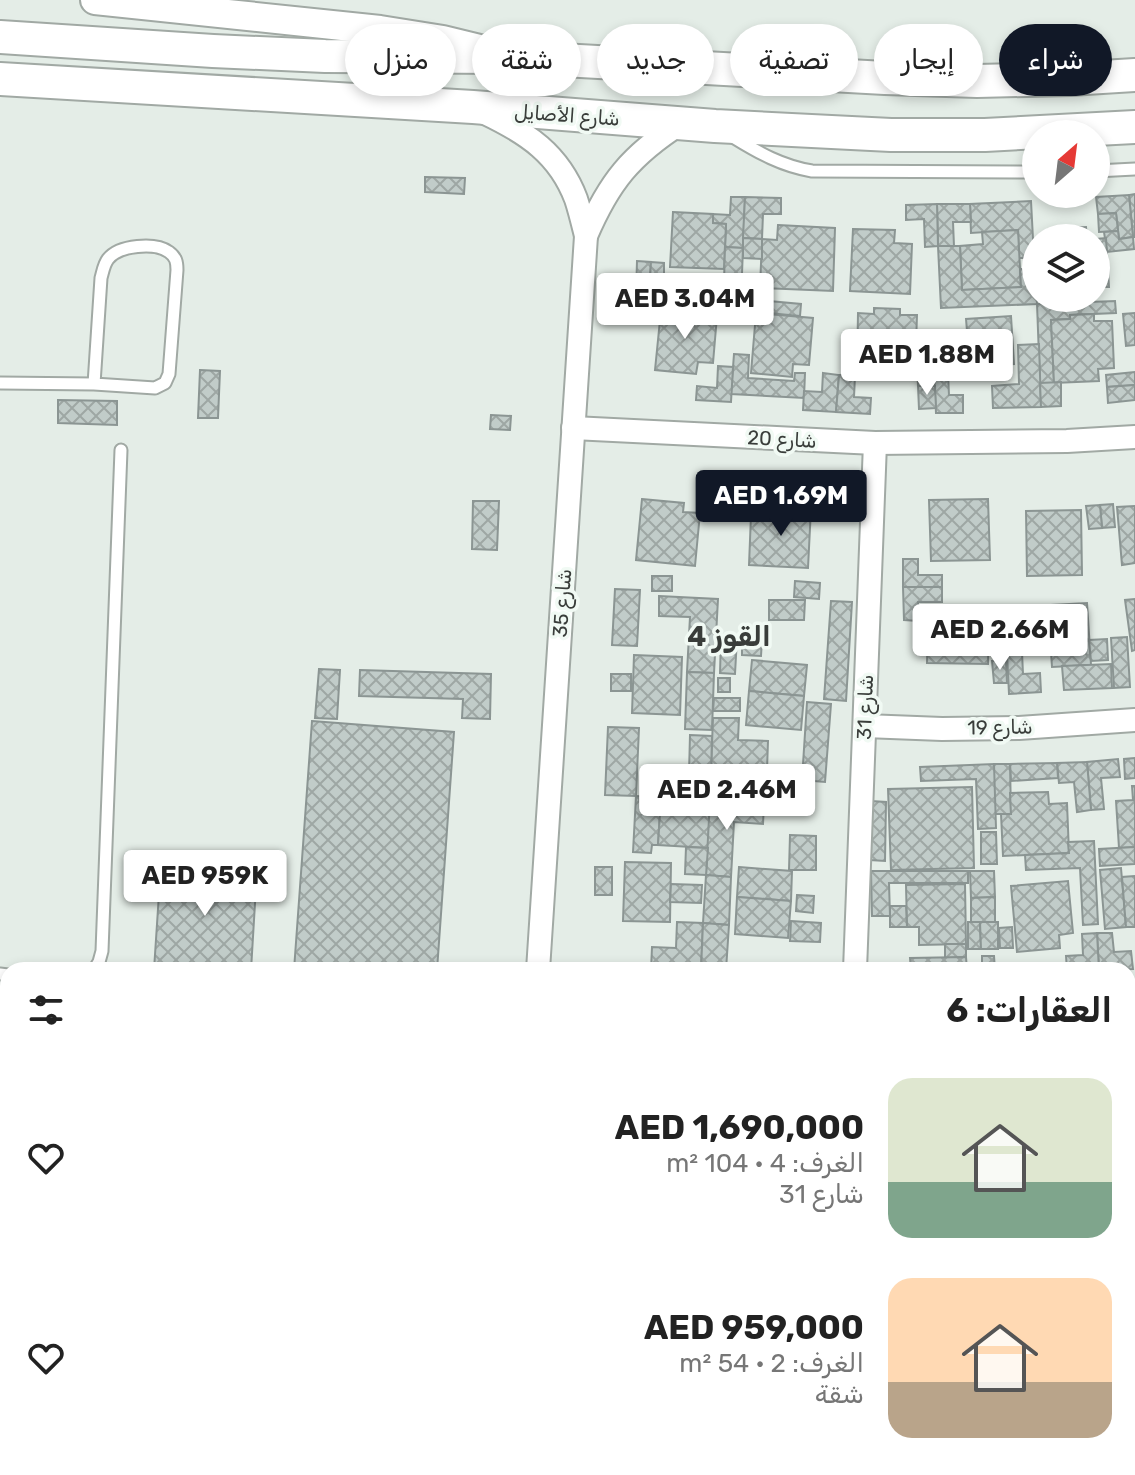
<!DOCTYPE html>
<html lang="ar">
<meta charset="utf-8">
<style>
body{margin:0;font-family:Rubik,"Noto Naskh Arabic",sans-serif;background:#f2f2f2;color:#222;direction:rtl;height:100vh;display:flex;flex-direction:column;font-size:30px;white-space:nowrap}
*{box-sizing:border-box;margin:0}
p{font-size:26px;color:#767676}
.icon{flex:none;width:44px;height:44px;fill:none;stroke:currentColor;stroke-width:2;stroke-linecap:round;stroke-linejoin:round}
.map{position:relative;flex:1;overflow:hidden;direction:ltr}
.details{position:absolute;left:0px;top:962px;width:1136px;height:514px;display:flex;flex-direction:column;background:#fff;border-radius:24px 24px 0 0;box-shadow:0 4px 12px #0003;direction:rtl}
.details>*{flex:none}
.top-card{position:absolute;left:24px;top:24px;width:1088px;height:72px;direction:rtl;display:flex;gap:16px}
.needle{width:52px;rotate:28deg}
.tools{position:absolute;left:1022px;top:120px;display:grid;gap:16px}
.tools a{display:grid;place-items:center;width:88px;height:88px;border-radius:50%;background:#fff;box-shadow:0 4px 12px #0003;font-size:40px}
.price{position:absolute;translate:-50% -68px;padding:0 18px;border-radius:8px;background:#fff;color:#222;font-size:26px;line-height:52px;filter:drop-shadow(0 2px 4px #0008)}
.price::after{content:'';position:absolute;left:50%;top:48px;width:24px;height:18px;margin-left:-12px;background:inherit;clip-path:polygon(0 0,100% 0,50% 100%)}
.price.active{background:#111827;color:#fff}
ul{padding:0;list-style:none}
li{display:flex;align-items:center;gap:24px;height:200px;padding:0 24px}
li span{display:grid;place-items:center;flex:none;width:224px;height:160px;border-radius:24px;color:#555}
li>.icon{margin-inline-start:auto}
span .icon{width:96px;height:96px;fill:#fffc;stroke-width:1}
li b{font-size:34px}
h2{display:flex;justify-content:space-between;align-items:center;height:96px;padding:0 24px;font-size:34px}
.pill{padding:0 28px;border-radius:36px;background:#fff;box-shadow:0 4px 12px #0003;font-size:28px;line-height:72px}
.pill.active{background:#111827;color:#fff}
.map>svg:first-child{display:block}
.building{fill:url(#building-cross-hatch);stroke:#8b9593;stroke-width:2}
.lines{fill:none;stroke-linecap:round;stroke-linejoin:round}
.service-casing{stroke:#a1a9a4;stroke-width:15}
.minor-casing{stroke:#a1a9a4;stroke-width:26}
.tertiary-casing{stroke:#a1a9a4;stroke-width:32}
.secondary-casing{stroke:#a1a9a4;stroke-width:36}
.service{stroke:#fff;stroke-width:11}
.minor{stroke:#fff;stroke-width:22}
.tertiary{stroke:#fff;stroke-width:28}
.secondary{stroke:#fff;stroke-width:32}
.labels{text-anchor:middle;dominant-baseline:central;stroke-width:7;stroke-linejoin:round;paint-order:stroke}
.street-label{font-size:20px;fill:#393d3a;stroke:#f1faf4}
.district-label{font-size:28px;font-weight:bold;fill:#393d3a;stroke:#f1faf4}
</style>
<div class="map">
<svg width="1135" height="1475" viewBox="0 0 1135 1475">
<defs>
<pattern id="building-cross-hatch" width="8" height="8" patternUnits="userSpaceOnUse" patternTransform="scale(2)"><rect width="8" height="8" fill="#c1ccc9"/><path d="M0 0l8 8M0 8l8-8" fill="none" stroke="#9ea7a4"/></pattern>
</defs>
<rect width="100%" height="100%" fill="#e4ede7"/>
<g class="building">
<path d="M425,177L465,178L464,194L425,192Z"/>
<path d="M1135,194V237H1133L1129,195Z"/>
<path d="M1129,195L1133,237L1119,239L1116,213L1098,214L1096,197Z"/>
<path d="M731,197H745L743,248L725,247L726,224L713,223V214L730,215Z"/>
<path d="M745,197L781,198V214H763L762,239L743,238Z"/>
<path d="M1031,201L1034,258H1019L1018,230L971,233L970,204Z"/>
<path d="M937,204H970L971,222H953L954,246H938Z"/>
<path d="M937,204L938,246L925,247L924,219L906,220V205Z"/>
<path d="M673,212L713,214V223L726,224L724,269L670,267Z"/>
<path d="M1116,213L1118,231L1099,232L1098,214Z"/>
<path d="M778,225L835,228L833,291L760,288L762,239L777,240Z"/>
<path d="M1086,227L1087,238H1048V229Z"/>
<path d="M853,229L895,230L894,243L912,244L910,294L850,291Z"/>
<path d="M1018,230L1021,287L962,290L960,246L983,244L982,232Z"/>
<path d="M1118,231L1119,239L1133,237L1134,249L1107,252L1104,232Z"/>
<path d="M743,238L762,239V259L743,258Z"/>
<path d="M1106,238L1109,287H1096V239Z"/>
<path d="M938,246H960L962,290L1021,287L1020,269H1035L1037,304L941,308Z"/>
<path d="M725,247L743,248L741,299L708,298V310L646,308L647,296L674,297L675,280L724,282Z"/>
<path d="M637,261L651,262L650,279L675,280L674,297L636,296Z"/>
<path d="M651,262L664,263V280L650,279Z"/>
<path d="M769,301L801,304L800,316L768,313Z"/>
<path d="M1115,301L1116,313L1070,315V319L1051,320L1054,383H1040L1037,304Z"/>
<path d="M874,308L900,309V315H917L915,373L857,371L858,313L874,314Z"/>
<path d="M661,310L717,316L713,363L698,362L696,374L655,370Z"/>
<path d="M756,313L813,318L809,365L793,364L792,377L751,373Z"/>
<path d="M1135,313V345L1126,346L1123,314Z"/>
<path d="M1094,314V321H1112L1114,368L1098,369L1099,381L1054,383L1051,320L1070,319V315Z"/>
<path d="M1011,316L1014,364L970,367L966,319Z"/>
<path d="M1039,344L1041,407L993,408L992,386L1019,384L1018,345Z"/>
<path d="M734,354L749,355L748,378L794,381L795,373H805L804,398L731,394Z"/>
<path d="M934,362L935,386H918L917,363Z"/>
<path d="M718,366L733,367L731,402L696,400L697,386L717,388Z"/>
<path d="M200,370L220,371L218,418H198Z"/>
<path d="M1135,372V385L1107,387L1106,375Z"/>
<path d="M823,373L839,375L836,412L803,410L804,391L822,392Z"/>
<path d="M934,373H948L949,395H963V413H936Z"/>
<path d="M839,375L855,376L854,397L871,398L870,414L836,412Z"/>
<path d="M1061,382V406L1041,407L1040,383Z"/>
<path d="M1135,385V400L1108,403L1107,387Z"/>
<path d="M918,386H935L936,408L919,409Z"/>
<path d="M58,400L117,401V425L58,423Z"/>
<path d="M491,415L511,416L510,430L490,429Z"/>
<path d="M697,476L727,477L725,520H710L711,494L697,493Z"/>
<path d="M727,477L759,478L758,498L738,497V521L725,520Z"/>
<path d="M642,499L684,503L683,512L700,513L695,566L636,560Z"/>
<path d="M988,499L990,560L931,561L929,500Z"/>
<path d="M473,501H499L497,550L472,549Z"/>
<path d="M1113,504L1115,527L1102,528L1100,505Z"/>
<path d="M1100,505L1102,528L1089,529L1086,506Z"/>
<path d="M770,506L811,508L808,568L749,565L751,515L769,516Z"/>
<path d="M1135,506V563L1122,565L1117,507Z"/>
<path d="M1081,510L1082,575L1027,576L1026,511Z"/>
<path d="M903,559H918V575H942V587H903Z"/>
<rect x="652" y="576" width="20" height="15"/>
<path d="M795,581L820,583L819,599L794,597Z"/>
<path d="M903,587H942V602H918V621L904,620Z"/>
<path d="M615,589L640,590L637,646L612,645Z"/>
<path d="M659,596L718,599L714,673L687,672L690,617L659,616Z"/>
<path d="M1135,599V650L1132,651L1125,600Z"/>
<path d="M769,600H805L804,620H769Z"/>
<path d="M831,601L852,602L846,701L824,699Z"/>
<path d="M1087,603L1091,665L1052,667L1051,652H1036L1033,606Z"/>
<path d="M939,606H989L988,664L927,663L928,625H938Z"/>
<path d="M1127,637L1130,687L1114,688L1111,638Z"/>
<path d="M721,638H737L735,674L720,673Z"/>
<path d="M742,638L762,639L761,656L742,655Z"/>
<path d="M1107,639L1108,660L1091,661L1089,640Z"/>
<path d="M1022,652L1023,674L1040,673L1041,692L1009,694L1007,653Z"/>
<path d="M634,655L682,657L680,715L632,713Z"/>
<path d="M752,660L807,665L804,696L749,691Z"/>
<path d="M1006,660L1007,683H994L992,661Z"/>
<path d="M1111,664L1112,688L1064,690L1062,666Z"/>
<path d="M319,669L340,670L337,719L315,718Z"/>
<path d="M360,670L491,674L490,719L462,718L463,699L359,696Z"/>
<path d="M687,672L714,673L712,730L685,729Z"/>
<rect x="611" y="674" width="20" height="17"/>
<rect x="718" y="678" width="12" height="14"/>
<path d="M749,691L804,696L801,730L746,725Z"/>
<path d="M714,698H740V711H713Z"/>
<path d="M807,702L831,704L825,782L802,780Z"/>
<path d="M713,718H739L738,740L768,741L766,799L710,797Z"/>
<path d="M312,721L454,732L437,970H294Z"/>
<path d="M608,727L639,728L636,796L605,795Z"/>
<path d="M690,735L712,736L711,775L689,774Z"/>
<path d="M1135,758V778L1125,779L1124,759Z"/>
<path d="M1118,759L1120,777L1101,778L1104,809L1091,810L1087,762Z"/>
<path d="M1087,762L1091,810L1077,812L1074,782L1059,783L1057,763Z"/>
<path d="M1057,763L1058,778L1011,781L1010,764Z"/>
<path d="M994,764H1010L1011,814H994Z"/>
<path d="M994,764L996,828L978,829L976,779L921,781L920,767Z"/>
<path d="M1132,786H1135V847L1119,848L1116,801L1133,800Z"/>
<path d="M972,787L974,868L891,870L888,789Z"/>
<path d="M1048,792L1049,804L1067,803L1069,853L1003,856L1001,814H1011L1010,793Z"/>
<path d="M636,796L661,798L658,845H652L651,853L633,852Z"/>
<path d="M661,798L710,800L708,848L658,845Z"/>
<path d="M710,800L764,804L763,824L734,822L731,877L706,875Z"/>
<path d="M871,801L886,802L885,861L870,860Z"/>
<path d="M981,832H996L997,864H981Z"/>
<path d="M790,835L816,836V870H789Z"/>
<path d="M1094,841L1098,924L1083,925L1080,868L1026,870L1025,855L1069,853L1068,842Z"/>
<path d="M686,847L708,848L706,875L685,874Z"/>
<path d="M1135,847V864L1100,866L1099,849Z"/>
<path d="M625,862L671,863L670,922L623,921Z"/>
<path d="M161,863L257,870L251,970H154Z"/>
<rect x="595" y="867" width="17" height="28"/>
<path d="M739,867L792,871L791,901L737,897Z"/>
<path d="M1121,868L1126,927L1105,929L1100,870Z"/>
<path d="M871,871H968V883H889L890,916H872Z"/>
<path d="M970,871H994L995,897L971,898Z"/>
<path d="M706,875L731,877L729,925L703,923Z"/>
<path d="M1135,876V927H1126L1122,877Z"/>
<path d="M1068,881L1073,933L1059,935L1060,948L1017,952L1011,886Z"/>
<path d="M671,884L702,885L701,903L670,902Z"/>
<path d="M965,884L966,944L919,945V927H907L906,885Z"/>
<path d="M797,895L814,896L813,913L796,911Z"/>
<path d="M737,897L791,901L788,938L735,934Z"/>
<path d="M995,897V922H971V898Z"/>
<path d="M890,906H906L907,927H890Z"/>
<path d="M791,921L821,923L820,942L790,941Z"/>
<path d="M677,922L703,923L701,970H651L652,947L676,948Z"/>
<path d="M968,922H980L981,949H968Z"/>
<path d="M980,922H998V949H981Z"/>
<path d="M703,923L729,925L726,970H701Z"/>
<path d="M1012,927L1013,948H1000L999,928Z"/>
<path d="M1097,933H1112L1114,952L1131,951L1133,969L1099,970Z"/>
<path d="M1097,933L1099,970H1067L1066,956L1083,955L1082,934Z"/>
<path d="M945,944H966V957L945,958Z"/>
<path d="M982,956H994L995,970H982Z"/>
<path d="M966,957L967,970H911L910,958Z"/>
<path d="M1135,1043V1135H1133L1128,1084V1044Z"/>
<path d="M1128,1147H1135V1179L1128,1180Z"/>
<path d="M1128,1184L1135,1253L1128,1254Z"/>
<path d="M1135,1429V1457H1128V1430Z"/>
<path d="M646,1468H699V1475L645,1473Z"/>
<rect x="779" y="1468" width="26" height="7"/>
<rect x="958" y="1468" width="66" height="7"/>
</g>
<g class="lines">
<g class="service-casing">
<g id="service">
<path d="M733,137C759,153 782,166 812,171L1036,172"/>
<path d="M1096,171L1135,169"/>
<path d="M0,383L94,384L155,388L165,383L169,374L177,270C177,262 176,257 169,252C155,242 119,245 108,259C104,264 103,271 101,278L94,384"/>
<path d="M94,970L99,962L102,951L121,450"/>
<path d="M0,974L8,975"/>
<path d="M0,1344H8"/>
<path d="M70,1475L71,1468"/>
</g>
</g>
<g class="minor-casing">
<g id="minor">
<path d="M485,113C527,133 559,154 576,199C580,211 583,224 586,236L538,970"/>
<path d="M586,236C609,182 631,155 681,123"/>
<path d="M573,428L875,443L1067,441L1135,437"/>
<path d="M865,726L942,729L1019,728L1135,720"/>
<path d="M855,970L875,443"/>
<path d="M1128,1002H1135"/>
<path d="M1128,1281H1135"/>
<path d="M504,1475L505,1468"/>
<path d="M836,1475V1468"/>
</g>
</g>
<g class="tertiary-casing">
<path id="tertiary" d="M95,0L380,30L443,40L484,50"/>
</g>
<g class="secondary-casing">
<g id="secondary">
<path d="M0,37L213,51L325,56L507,57L885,78L977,81L1070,79L1135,75"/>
<path d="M0,79L473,107L715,126L891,135H985L1135,127"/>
</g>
</g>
<use href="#service" class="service"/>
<use href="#minor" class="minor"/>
<use href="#tertiary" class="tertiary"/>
<use href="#secondary" class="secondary"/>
</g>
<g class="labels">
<g class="street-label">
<text transform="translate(567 115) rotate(4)">شارع الأصايل</text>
<text transform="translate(782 439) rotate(3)">شارع 20</text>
<text transform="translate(562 603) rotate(-86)">شارع 35</text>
<text transform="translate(865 707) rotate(-88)">شارع 31</text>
<text transform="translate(1000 727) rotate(-1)">شارع 19</text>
</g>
<g class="district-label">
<text x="729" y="636">القوز 4</text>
</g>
</g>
</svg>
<div class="tools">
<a><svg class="needle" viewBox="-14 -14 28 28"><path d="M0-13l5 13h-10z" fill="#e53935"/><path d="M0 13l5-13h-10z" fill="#767676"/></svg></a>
<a><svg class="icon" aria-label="layers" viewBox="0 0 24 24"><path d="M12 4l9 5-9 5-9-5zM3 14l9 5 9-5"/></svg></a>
</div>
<b class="price" style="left:685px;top:341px">AED 3.04M</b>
<b class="price" style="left:927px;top:397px">AED 1.88M</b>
<b class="price active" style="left:781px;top:538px">AED 1.69M</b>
<b class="price" style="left:1000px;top:672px">AED 2.66M</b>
<b class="price" style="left:727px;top:832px">AED 2.46M</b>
<b class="price" style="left:205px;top:918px">AED 959K</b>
<div class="top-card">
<a class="pill active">شراء</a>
<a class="pill">إيجار</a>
<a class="pill">تصفية</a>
<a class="pill">جديد</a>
<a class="pill">شقة</a>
<a class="pill">منزل</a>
</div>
<section class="details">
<h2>العقارات: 6<svg class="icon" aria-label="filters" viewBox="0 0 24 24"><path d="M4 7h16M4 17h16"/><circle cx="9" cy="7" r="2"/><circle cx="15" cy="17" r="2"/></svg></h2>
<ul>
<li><span style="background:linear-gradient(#dfe7d0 65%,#7fa58c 0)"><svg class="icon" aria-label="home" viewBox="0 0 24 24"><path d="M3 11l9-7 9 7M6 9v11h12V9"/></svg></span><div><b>AED 1,690,000</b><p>الغرف: 4 · 104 m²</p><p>شارع 31</p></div><svg class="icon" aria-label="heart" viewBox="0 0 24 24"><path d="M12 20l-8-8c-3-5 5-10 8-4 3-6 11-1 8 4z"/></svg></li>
<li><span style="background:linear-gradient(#ffd9b3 65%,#b9a48a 0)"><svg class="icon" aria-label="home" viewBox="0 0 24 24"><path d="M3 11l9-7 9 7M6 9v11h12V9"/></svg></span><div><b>AED 959,000</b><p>الغرف: 2 · 54 m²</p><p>شقة</p></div><svg class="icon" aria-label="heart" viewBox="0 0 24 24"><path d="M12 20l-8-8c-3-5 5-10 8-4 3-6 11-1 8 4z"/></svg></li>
</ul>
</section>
</div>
